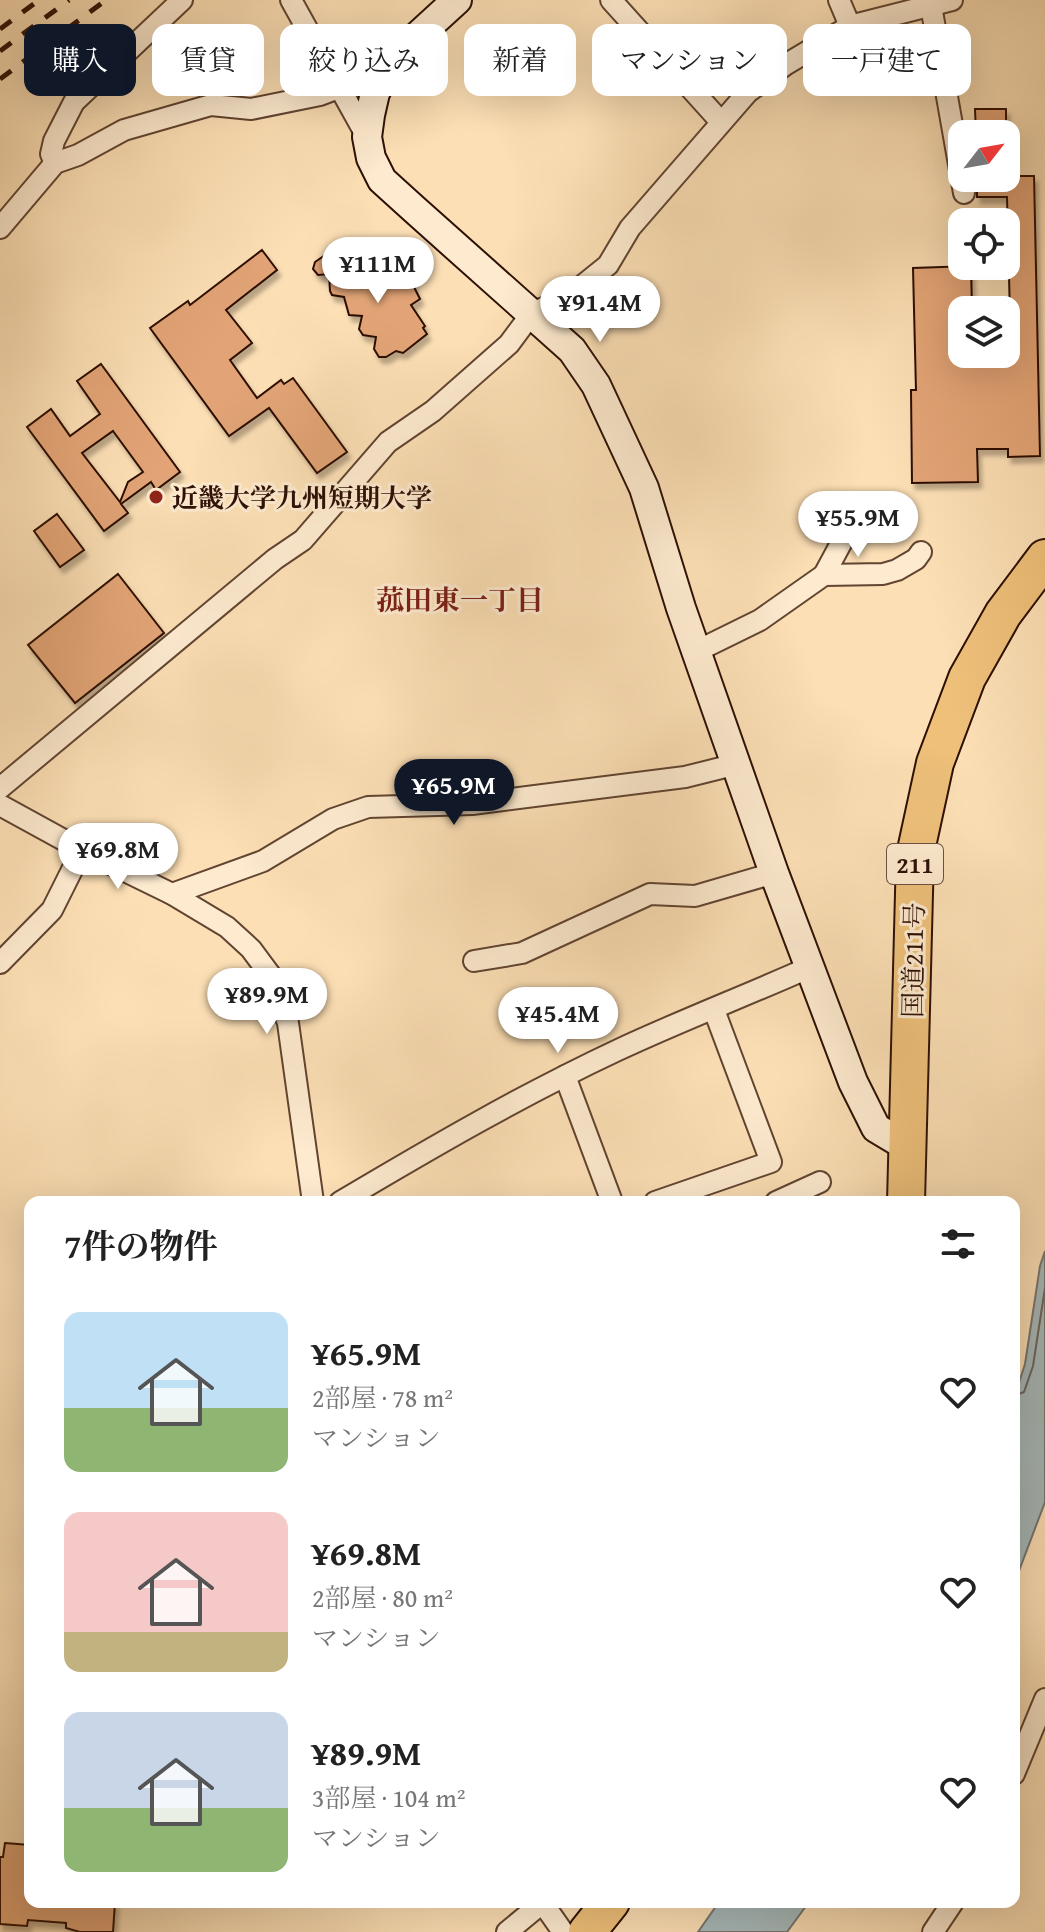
<!DOCTYPE html>
<html lang="ja">
<meta charset="utf-8">
<style>
body{margin:0;font-family:"Gentium Book Plus","Noto Serif JP",serif;background:#f6f6f6;color:#222;height:100vh;display:flex;flex-direction:column;font-size:30px;white-space:nowrap}
*{box-sizing:border-box;margin:0}
p{font-size:26px;color:#767676}
.icon{flex:none;width:44px;height:44px;fill:none;stroke:currentColor;stroke-width:2;stroke-linecap:round;stroke-linejoin:round}
.map{position:relative;flex:1;overflow:hidden}
.details{position:absolute;left:24px;top:1196px;width:996px;height:712px;display:flex;flex-direction:column;background:#fff;border-radius:16px;box-shadow:0 8px 32px #0002}
.details>*{flex:none}
.banner{position:absolute;left:24px;top:24px;width:998px;height:72px;display:flex;gap:16px}
.needle{width:52px;rotate:59deg}
.controls{position:absolute;left:948px;top:120px;display:grid;gap:16px}
.controls a{display:grid;place-items:center;width:72px;height:72px;border-radius:16px;background:#fff;box-shadow:0 8px 32px #0002;font-size:40px}
.price{position:absolute;translate:-50% -68px;padding:0 18px;border-radius:28px;background:#fff;color:#222;font-size:26px;line-height:52px;filter:drop-shadow(0 2px 4px #0008)}
.price::after{content:'';position:absolute;left:50%;top:48px;width:24px;height:18px;margin-left:-12px;background:inherit;clip-path:polygon(0 0,100% 0,50% 100%)}
.price.active{background:#111827;color:#fff}
ul{padding:0;list-style:none}
li{display:flex;align-items:center;gap:24px;height:200px;padding:0 40px}
li span{display:grid;place-items:center;flex:none;width:224px;height:160px;border-radius:16px;color:#555}
li>.icon{margin-inline-start:auto}
span .icon{width:96px;height:96px;fill:#fffc;stroke-width:1}
li b{font-size:34px}
h2{display:flex;justify-content:space-between;align-items:center;height:96px;padding:0 40px;font-size:34px}
.chip{padding:0 28px;border-radius:16px;background:#fff;box-shadow:0 8px 32px #0002;font-size:28px;line-height:72px}
.chip.active{background:#111827;color:#fff}
.map>svg:first-child{display:block}
.water{fill:#a6b9ba;stroke:#767572;stroke-width:2}
.lines{fill:none;stroke-linecap:round;stroke-linejoin:round}
.shore{stroke:#6a6460;stroke-width:2}
.building{fill:#e2a476;stroke:#2d1005;stroke-width:2;fill-rule:evenodd;filter:url(#shadow)}
.street-casing{stroke:#614431;stroke-width:24}
.secondary-casing{stroke:#2d1005;stroke-width:32}
.highway-casing{stroke:#2d1005;stroke-width:40}
.street{stroke:#fdeacf;stroke-width:20}
.secondary{stroke:#fdeacf;stroke-width:28}
.highway{stroke:#eec07a;stroke-width:36}
.rail{stroke:#2d1005;stroke-width:5;stroke-dasharray:14 14;stroke-linecap:butt}
.poi-dot{fill:#8f2418;stroke:#fdeacf;stroke-width:3}
.labels{text-anchor:middle;dominant-baseline:central;stroke-width:6;stroke-linejoin:round;paint-order:stroke}
.shield{fill:#fdeacf;stroke:#6b5142;stroke-width:2}
.shield-label{font-size:24px;font-weight:bold;fill:#2d1005}
.poi-label{font-size:26px;font-weight:bold;fill:#2d1005;stroke:#fdeacf;text-anchor:start}
.street-label{font-size:26px;fill:#2d1005;stroke:#fdeacf}
.neighbourhood-label{font-size:28px;font-weight:bold;fill:#7a1f14;stroke:#fdeacf}
</style>
<div class="map">
<svg width="1045" height="1932" viewBox="0 0 1045 1932">
<defs>
<filter id="shadow"><feDropShadow dx="3.5" dy="6" stdDeviation="2" flood-color="#0004"/></filter>
</defs>
<rect width="100%" height="100%" fill="#fcdfb5"/>
<filter id="stains"><feTurbulence type="fractalNoise" baseFrequency=".0025" numOctaves="4"/><feColorMatrix values="0 0 0 0 .2 0 0 0 0 .09 0 0 0 0 .02 0 0 0 .5 -.17"/></filter>
<radialGradient id="worn" r=".72"><stop offset=".6" stop-color="#630" stop-opacity="0"/><stop offset="1" stop-color="#630" stop-opacity=".3"/></radialGradient>
<g class="water">
<path d="M1045,1251V1502L1014,1584V1398L1025,1364L1040,1266Z"/>
<path d="M719,1902H809L787,1932H698Z"/>
</g>
<g class="lines">
<path class="shore" d="M1014,1396L1024,1392L1033,1366L1045,1288"/>
</g>
<g class="building">
<path d="M975,109H1006V134H976Z"/>
<path d="M1006,176H1034L1040,456L1008,457V449H977L978,482L912,483L911,390H916L913,268L971,266L972,310H962V354L1011,355L1007,197H977V178Z"/>
<path d="M334,249L362,288L395,265L411,281L420,299L411,305L425,326L423,328L427,334L403,353L396,351L386,357H379L374,349L376,337L363,335L359,329L362,316L349,315L344,297L332,295L330,291L329,274L318,275L313,269L315,262Z"/>
<path d="M262,250L277,270L226,310L252,343L230,360L257,398L281,380L284,384L293,378L347,452L317,473L269,408L229,436L150,328L188,301L190,305Z"/>
<path d="M101,364L180,472L156,490L151,482L121,504L128,513L104,531L27,427L51,409L70,436L100,414L77,381ZM113,431L143,472L128,482L120,502L82,453Z"/>
<path d="M57,514L84,550L60,567L34,531Z"/>
<path d="M118,574L164,633L75,703L28,645Z"/>
<path d="M5,1843L30,1845V1902H115L113,1932H80L66,1928V1923L28,1920L27,1926L0,1924V1857H3Z"/>
</g>
<g class="lines">
<g class="street-casing">
<g id="street">
<path d="M291,0L367,137"/>
<path d="M611,0L721,122"/>
<path d="M839,0L850,26"/>
<path d="M930,0L964,193"/>
<path d="M55,163L51,154L54,141L74,102L182,0"/>
<path d="M0,228L55,163L78,155L124,130L211,105L251,109L320,95L341,87L395,48"/>
<path d="M824,575L853,521"/>
<path d="M697,651L760,620L824,575L883,574L897,570L916,559L921,552"/>
<path d="M0,788L275,559L303,540L388,442L433,411L509,344L532,313L567,298L608,265L630,228L748,92L785,65L850,26L952,0"/>
<path d="M0,805L82,850L172,894L227,927L251,949L271,976L288,1023L313,1202"/>
<path d="M172,894L263,861L333,819L368,807L472,804L685,777L737,764"/>
<path d="M474,961L522,953L650,894L695,896L774,873"/>
<path d="M0,963L52,910L82,850"/>
<path d="M565,1076L612,1202"/>
<path d="M340,1202C431,1148 522,1095 618,1050C680,1021 745,996 808,968"/>
<path d="M655,1202L771,1162L714,1010"/>
<path d="M776,1202L820,1182"/>
<path d="M1014,1774L1045,1699"/>
<path d="M542,1902L563,1932"/>
<path d="M507,1932L542,1903"/>
<path d="M933,1932L953,1902"/>
</g>
</g>
<g class="secondary-casing">
<path id="secondary" d="M457,0L398,54L386,71L375,93L370,115L367,137L371,158L382,180L414,209L572,350L596,385L644,488L681,608L774,873L853,1082L876,1128L906,1146"/>
</g>
<g class="highway-casing">
<g id="highway">
<path d="M906,1202L915,855L935,763L967,678L1003,614L1045,558"/>
<path d="M587,1932L611,1902"/>
</g>
</g>
<use href="#street" class="street"/>
<use href="#secondary" class="secondary"/>
<use href="#highway" class="highway"/>
<g class="rail">
<path d="M0,29L39,0"/>
<path d="M0,51L69,0"/>
<path d="M0,79L106,0"/>
</g>
</g>
<circle class="poi-dot" cx="156" cy="497" r="8"/>
<g class="labels">
<rect class="shield" x="887" y="844" width="56" height="40" rx="6"/>
<g class="shield-label">
<text x="915" y="864">211</text>
</g>
<g class="poi-label">
<text x="172" y="497">近畿大学九州短期大学</text>
</g>
<g class="street-label">
<text transform="translate(913 960) rotate(-89)">国道211号</text>
</g>
<g class="neighbourhood-label">
<text x="460" y="599">菰田東一丁目</text>
</g>
</g>
<rect width="100%" height="100%" filter="url(#stains)"/>
<rect width="100%" height="100%" fill="url(#worn)"/>
</svg>
<div class="controls">
<a><svg class="needle" viewBox="-14 -14 28 28"><path d="M0-13l5 13h-10z" fill="#e53935"/><path d="M0 13l5-13h-10z" fill="#767676"/></svg></a>
<a><svg class="icon" aria-label="locate" viewBox="0 0 24 24"><circle cx="12" cy="12" r="6"/><path d="M12 2v4M12 18v4M2 12h4M18 12h4"/></svg></a>
<a><svg class="icon" aria-label="layers" viewBox="0 0 24 24"><path d="M12 4l9 5-9 5-9-5zM3 14l9 5 9-5"/></svg></a>
</div>
<b class="price" style="left:378px;top:305px">¥111M</b>
<b class="price" style="left:600px;top:344px">¥91.4M</b>
<b class="price" style="left:858px;top:559px">¥55.9M</b>
<b class="price active" style="left:454px;top:827px">¥65.9M</b>
<b class="price" style="left:118px;top:891px">¥69.8M</b>
<b class="price" style="left:267px;top:1036px">¥89.9M</b>
<b class="price" style="left:558px;top:1055px">¥45.4M</b>
<div class="banner">
<a class="chip active">購入</a>
<a class="chip">賃貸</a>
<a class="chip">絞り込み</a>
<a class="chip">新着</a>
<a class="chip">マンション</a>
<a class="chip">一戸建て</a>
</div>
<section class="details">
<h2>7件の物件<svg class="icon" aria-label="filters" viewBox="0 0 24 24"><path d="M4 7h16M4 17h16"/><circle cx="9" cy="7" r="2"/><circle cx="15" cy="17" r="2"/></svg></h2>
<ul>
<li><span style="background:linear-gradient(#bfe0f5 60%,#8fb573 0)"><svg class="icon" aria-label="home" viewBox="0 0 24 24"><path d="M3 11l9-7 9 7M6 9v11h12V9"/></svg></span><div><b>¥65.9M</b><p>2部屋 · 78 m²</p><p>マンション</p></div><svg class="icon" aria-label="heart" viewBox="0 0 24 24"><path d="M12 20l-8-8c-3-5 5-10 8-4 3-6 11-1 8 4z"/></svg></li>
<li><span style="background:linear-gradient(#f6c9c9 75%,#c2b280 0)"><svg class="icon" aria-label="home" viewBox="0 0 24 24"><path d="M3 11l9-7 9 7M6 9v11h12V9"/></svg></span><div><b>¥69.8M</b><p>2部屋 · 80 m²</p><p>マンション</p></div><svg class="icon" aria-label="heart" viewBox="0 0 24 24"><path d="M12 20l-8-8c-3-5 5-10 8-4 3-6 11-1 8 4z"/></svg></li>
<li><span style="background:linear-gradient(#c9d6e8 60%,#8fb573 0)"><svg class="icon" aria-label="home" viewBox="0 0 24 24"><path d="M3 11l9-7 9 7M6 9v11h12V9"/></svg></span><div><b>¥89.9M</b><p>3部屋 · 104 m²</p><p>マンション</p></div><svg class="icon" aria-label="heart" viewBox="0 0 24 24"><path d="M12 20l-8-8c-3-5 5-10 8-4 3-6 11-1 8 4z"/></svg></li>
</ul>
</section>
</div>
